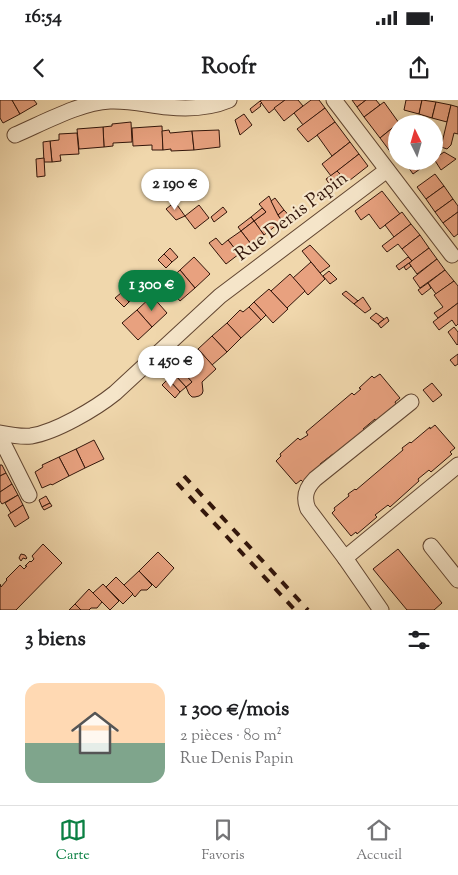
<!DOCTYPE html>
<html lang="fr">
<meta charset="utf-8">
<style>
body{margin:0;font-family:"Sorts Mill Goudy",serif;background:#f2f2f2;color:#202124;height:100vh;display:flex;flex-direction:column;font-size:19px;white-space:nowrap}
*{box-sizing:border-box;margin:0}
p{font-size:16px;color:#757577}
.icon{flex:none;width:28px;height:28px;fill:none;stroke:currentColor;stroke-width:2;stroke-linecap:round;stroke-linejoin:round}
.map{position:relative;height:510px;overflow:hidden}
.panel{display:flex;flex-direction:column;background:#fff;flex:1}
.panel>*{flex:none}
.needle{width:32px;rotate:355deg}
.buttons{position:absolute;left:388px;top:15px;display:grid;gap:10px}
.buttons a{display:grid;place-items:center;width:55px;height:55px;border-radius:50%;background:#fff;box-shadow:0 2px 8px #0003;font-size:25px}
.price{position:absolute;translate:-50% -42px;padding:0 11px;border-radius:18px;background:#fff;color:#222;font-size:16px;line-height:32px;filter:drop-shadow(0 1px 2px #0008)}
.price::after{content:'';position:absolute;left:50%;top:30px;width:15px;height:11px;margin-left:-8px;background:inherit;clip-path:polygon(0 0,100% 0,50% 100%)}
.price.current{background:#0b8043;color:#fff}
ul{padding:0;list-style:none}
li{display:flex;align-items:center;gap:15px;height:125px;padding:0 25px}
li span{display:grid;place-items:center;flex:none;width:140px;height:100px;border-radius:15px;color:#555}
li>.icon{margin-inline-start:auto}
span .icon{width:60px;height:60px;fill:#fffc;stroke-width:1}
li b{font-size:21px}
h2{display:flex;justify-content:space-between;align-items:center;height:60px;padding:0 25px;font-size:21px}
.status{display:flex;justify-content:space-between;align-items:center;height:35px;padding:0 25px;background:#fff;direction:ltr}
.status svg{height:14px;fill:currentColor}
header{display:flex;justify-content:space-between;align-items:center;height:65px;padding:0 25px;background:#fff;font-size:22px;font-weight:800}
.tab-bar{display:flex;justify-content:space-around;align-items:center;height:70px;border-top:1px solid #e0e0e0;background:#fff;font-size:14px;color:#757577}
.tab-bar a{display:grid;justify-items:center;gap:2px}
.tab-bar .current{color:#0b8043}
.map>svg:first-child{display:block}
.building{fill:#e8a17f;stroke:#32150a}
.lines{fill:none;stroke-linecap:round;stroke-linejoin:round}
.minor-casing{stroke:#624632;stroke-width:17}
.minor{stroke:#f5e5c9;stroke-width:15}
.rail{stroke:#32150a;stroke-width:4;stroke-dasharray:9 9;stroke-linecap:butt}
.labels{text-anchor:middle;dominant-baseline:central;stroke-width:4.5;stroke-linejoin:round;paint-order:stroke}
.street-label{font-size:19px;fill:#32150a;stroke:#f5e5c9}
</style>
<div class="status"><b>16:54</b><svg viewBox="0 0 49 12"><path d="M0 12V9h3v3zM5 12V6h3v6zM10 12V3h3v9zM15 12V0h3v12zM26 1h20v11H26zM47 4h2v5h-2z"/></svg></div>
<header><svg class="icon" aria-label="back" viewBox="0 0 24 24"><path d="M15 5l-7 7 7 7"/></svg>Roofr<svg class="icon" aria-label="share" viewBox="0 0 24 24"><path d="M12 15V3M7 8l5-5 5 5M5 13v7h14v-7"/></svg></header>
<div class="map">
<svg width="458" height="510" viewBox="0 0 458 510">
<rect width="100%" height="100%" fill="#f0d7ac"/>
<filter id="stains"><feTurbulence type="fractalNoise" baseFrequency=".004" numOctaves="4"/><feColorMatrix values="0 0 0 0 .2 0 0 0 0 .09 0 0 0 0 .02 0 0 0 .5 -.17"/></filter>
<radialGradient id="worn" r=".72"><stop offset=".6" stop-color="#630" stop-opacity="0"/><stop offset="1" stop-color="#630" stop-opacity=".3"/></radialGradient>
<g class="building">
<path d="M0,0H12L20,14L3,23L0,18Z"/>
<path d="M12,0H34L37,4L20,14Z"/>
<path d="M262,0H285L269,13L260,1Z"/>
<path d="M285,0H298L303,6L284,21L274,8Z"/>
<path d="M311,0H319L325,8L303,25L294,13Z"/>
<path d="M352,0H366L357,7Z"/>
<path d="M366,0H376L380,5L364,17L357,7Z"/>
<path d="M406,0H422L419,14L404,10Z"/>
<path d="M422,0L436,2L432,18L419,14Z"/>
<path d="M260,1L262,3L260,4L261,6L252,13L250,9Z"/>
<path d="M384,2L399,23L396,24V25L380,38L364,17Z"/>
<path d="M436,2L451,5L447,22L432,18Z"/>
<path d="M451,5L458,7V34L454,33L451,45L447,49L441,47Z"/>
<path d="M325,8L335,22L308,42L297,29Z"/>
<path d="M244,14L252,25L240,35L235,20Z"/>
<path d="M131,22L132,42L113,43V46L104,47L103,27L112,26V24Z"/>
<path d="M335,22L350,42L332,56L317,35Z"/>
<path d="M396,25V45L389,50L380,38Z"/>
<path d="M162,26L163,50H152V45L133,46L132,28Z"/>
<path d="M103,27L104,47L79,49L77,29Z"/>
<path d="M169,30L170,33L192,31L194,50L171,51V49L163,50L162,31Z"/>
<path d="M219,30L220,47L194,50L192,31Z"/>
<path d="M77,33L79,54L60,55L61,61L52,62L50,41L59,40V34Z"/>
<path d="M50,41L52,62H44L43,42Z"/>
<path d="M350,42L359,54L331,76L322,64Z"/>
<path d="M396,45V60L389,50Z"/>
<path d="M444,52L456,59L441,70L434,59Z"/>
<path d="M359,54L368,66L345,84L338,76L340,74L337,71Z"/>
<path d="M44,58L45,76L37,77L36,59Z"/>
<path d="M404,61H431L413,74Z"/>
<path d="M337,71L340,74L335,78L337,79L330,85L326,79Z"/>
<path d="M435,74L444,86L426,99L417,87Z"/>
<path d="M444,86L453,99L435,112L426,99Z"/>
<path d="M382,91L400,114L380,129L369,114L361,120L355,111Z"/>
<path d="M269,96L278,115L282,121L264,135L254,121L266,112L259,104Z"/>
<path d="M275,98L284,110L278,115L271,101Z"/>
<path d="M453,99L458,106V112L443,123L435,112Z"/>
<path d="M175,102L185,116L176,120L166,109Z"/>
<path d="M199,105L209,118L195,129L185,116Z"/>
<path d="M223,107L227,112L214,122L211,117Z"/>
<path d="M262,108L266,112L254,121L251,117Z"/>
<path d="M284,110L295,122L287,128L278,115Z"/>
<path d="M402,112L411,124L394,137L385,125Z"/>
<path d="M458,112V134L454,137L443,123Z"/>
<path d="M251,117L254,121L241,131L238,127Z"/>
<path d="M254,121L264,135L251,144L241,131Z"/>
<path d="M411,124L420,135L402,149L398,144L387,152L382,146Z"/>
<path d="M241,131L251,144L239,154L228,140Z"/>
<path d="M420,135L429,148L412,161L402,149Z"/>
<path d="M216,138L222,145L228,140L239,154L226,164L209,143Z"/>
<path d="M310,145L330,166L320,173L302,151Z"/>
<path d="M170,148L178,157L172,162L164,154Z"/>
<path d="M429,148L437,159L417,174L409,163Z"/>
<path d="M164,154L172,162L166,168L158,160Z"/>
<path d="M194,157L210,174L195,188L180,170Z"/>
<path d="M408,157L412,161L399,170L396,166Z"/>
<path d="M437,159L445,170L420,188L413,178Z"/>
<path d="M311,162L325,179L308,195L293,178Z"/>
<path d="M409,163L411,166L406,170L404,167Z"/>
<path d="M180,170L195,188L180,201L165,184Z"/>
<path d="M445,170L454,181L436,194L428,183Z"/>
<path d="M329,171L337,179L330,184L323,176Z"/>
<path d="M290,174L305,191L287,208L271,191Z"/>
<path d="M454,181L458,186V203L438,218L434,213L443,207L434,195Z"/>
<path d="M428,183L431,188L422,195L418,190Z"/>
<path d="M128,187L136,196L129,202L121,193Z"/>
<path d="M269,189L288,209L273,223L254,202Z"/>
<path d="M346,191L358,201L354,204L342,194Z"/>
<path d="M121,193L129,202L124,207L115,198Z"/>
<path d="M152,196L167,213L152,227L137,210Z"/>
<path d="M363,197L371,209L365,213L354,204Z"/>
<path d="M254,202L266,215L261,220L249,207Z"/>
<path d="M458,203V224L456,226L452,220L439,230L433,222Z"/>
<path d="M249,207L261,220L241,238L227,223L240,210L243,212Z"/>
<path d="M137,210L152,227L138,240L122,223Z"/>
<path d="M376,213L384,219L378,224L370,218Z"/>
<path d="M387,217L389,221L381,228L378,224Z"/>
<path d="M227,223L241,238L227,252L212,236Z"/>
<path d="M454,227L458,232V244L457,245L448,232Z"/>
<path d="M212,236L227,252L212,265L198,249Z"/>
<path d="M198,249L216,269L202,282L203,291L202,294L199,296L195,297H192L189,294L186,287L192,282L180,269L185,263L184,262Z"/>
<path d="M458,254V264L455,266L450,260Z"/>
<path d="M180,269L192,282L186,287L174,274Z"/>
<path d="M174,274L186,287L180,292L168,279Z"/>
<path d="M380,274L400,298L395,302L396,304L376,321L375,319L363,329L365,331L335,356L333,354L320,364L322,366L303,382L301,380L296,384L276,361L281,356L280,354L298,338L300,340L308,335L306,332L352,293L354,295L361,289L359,288L372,276L374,278Z"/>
<path d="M168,279L180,292L175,298L162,285Z"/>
<path d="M432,283L442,295L433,302L423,290Z"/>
<path d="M435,325L455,348L450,352L452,354L431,372L429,370L418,379L419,381L390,407L388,405L375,415L377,417L357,434L356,432L351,436L332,413L335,410L334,408L349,396L348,394L355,389L356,390L403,350L402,348L410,342L411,343L430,327V329Z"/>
<path d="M94,340L104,359L85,368L76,349Z"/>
<path d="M76,349L85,368L69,376L59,357Z"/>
<path d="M59,357L69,376L52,385L51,384L42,388L35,372L43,367L42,365Z"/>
<path d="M0,365H2L6,373L0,376Z"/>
<path d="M6,373L12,384L0,392V376Z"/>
<path d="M12,384L18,395L2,404L0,401V392Z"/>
<path d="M18,395L23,405L11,413L5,403Z"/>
<path d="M46,396L50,403L42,407L39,400Z"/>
<path d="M50,403L52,406L44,410L42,407Z"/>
<path d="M23,405L29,418L15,427L8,415Z"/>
<path d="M43,444L62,463L16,510H0V484L1,487L7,480L6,479L20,465L24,469L27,466H25L30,461L31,462L34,459L32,456Z"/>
<path d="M398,449L442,503L434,510H407L373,469Z"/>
<path d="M158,452L174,468L156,488L139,471Z"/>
<path d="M21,454L25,455L27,458L26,459L23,458L21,461L19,458Z"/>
<path d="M139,471L152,485L147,490H141L135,497L124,485Z"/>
<path d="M116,477L133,494L123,504L106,487Z"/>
<path d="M103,484L119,501L110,510L93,493Z"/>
<path d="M89,489L102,502L97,508H91L89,510H81L75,504Z"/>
<path d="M75,504L81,510H69Z"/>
</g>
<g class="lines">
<g class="minor-casing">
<g id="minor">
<path d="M334,0L452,155"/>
<path d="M15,35C43,23 81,2 110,1C129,0 148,5 168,7C188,9 210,8 229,0"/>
<path d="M0,333C10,335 21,337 31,336C56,332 95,309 115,293L220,196L387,70"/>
<path d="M0,337L29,395"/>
<path d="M431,446L458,480"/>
<path d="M345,458L458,365"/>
<path d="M381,510L345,458L308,409C303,397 306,388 315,379L411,302"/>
</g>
</g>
<use href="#minor" class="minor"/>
<g class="rail">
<path d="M184,376L308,510"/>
<path d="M177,383L295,510"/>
</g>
</g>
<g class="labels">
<g class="street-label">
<text transform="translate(292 117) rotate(-37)">Rue Denis Papin</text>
</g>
</g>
<rect width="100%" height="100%" filter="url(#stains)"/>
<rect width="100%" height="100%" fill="url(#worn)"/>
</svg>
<div class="buttons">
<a><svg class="needle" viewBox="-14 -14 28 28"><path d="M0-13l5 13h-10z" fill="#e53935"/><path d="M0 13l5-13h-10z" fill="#757577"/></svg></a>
</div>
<b class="price" style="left:175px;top:111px">2 190 €</b>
<b class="price current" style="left:152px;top:212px">1 300 €</b>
<b class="price" style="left:171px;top:288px">1 450 €</b>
</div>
<section class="panel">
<h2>3 biens<svg class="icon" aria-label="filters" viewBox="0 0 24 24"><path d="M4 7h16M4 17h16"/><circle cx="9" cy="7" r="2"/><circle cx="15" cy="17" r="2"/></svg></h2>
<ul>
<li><span style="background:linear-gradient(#ffd9b3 60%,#7fa58c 0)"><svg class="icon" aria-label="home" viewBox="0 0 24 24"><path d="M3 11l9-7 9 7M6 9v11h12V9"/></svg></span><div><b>1 300 €/mois</b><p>2 pièces · 80 m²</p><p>Rue Denis Papin</p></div></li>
</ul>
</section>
<nav class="tab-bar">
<a class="current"><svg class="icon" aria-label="map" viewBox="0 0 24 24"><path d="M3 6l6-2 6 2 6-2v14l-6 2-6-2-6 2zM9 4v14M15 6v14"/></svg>Carte</a>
<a><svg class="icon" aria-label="saved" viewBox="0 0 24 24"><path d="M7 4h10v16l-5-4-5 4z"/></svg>Favoris</a>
<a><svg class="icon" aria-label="home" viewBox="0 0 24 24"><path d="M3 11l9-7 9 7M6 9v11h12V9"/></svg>Accueil</a>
</nav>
